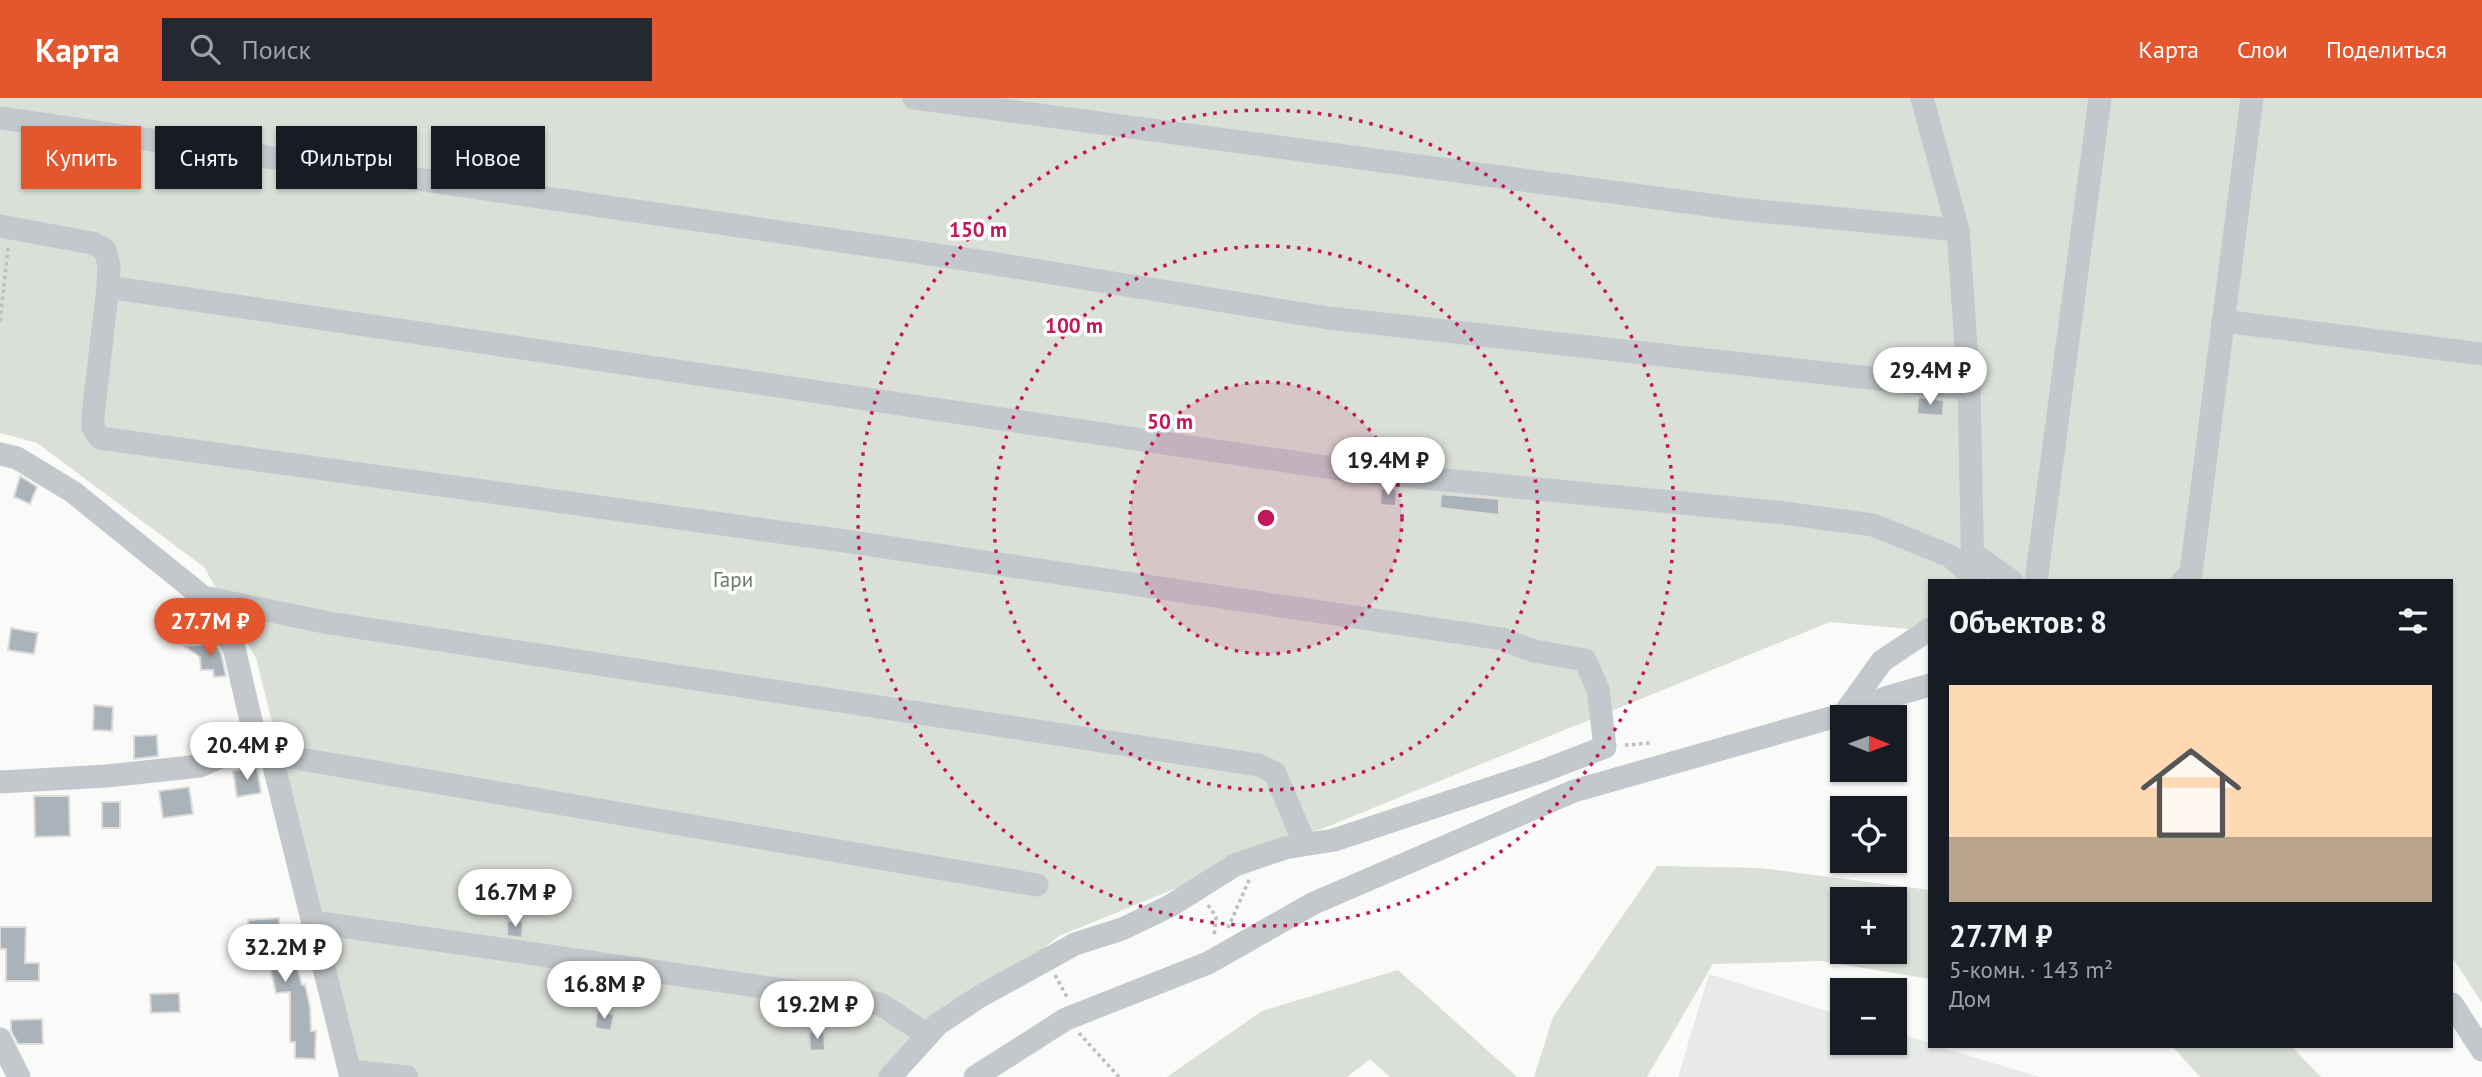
<!DOCTYPE html>
<html lang="ru">
<meta charset="utf-8">
<style>
body{margin:0;font-family:"PT Sans",sans-serif;background:#242831;color:#f1f3f6;height:100vh;display:flex;flex-direction:column;font-size:26px;white-space:nowrap}
*{box-sizing:border-box;margin:0}
p{font-size:23px;color:#9ea1a6}
.icon{flex:none;width:38px;height:38px;fill:none;stroke:currentColor;stroke-width:2;stroke-linecap:round;stroke-linejoin:round}
.map{position:relative;flex:1;overflow:hidden}
.sheet{position:absolute;left:1928px;top:481px;width:525px;height:469px;display:flex;flex-direction:column;background:#171b24;border-radius:0px;box-shadow:0 2px 5px #0004}
.sheet>*{flex:none}
.top-card{position:absolute;left:21px;top:28px;width:665px;height:63px;display:flex;gap:14px}
.needle{width:46px;rotate:91deg}
.tools{position:absolute;left:1830px;top:607px;display:grid;gap:14px}
.tools a{display:grid;place-items:center;width:77px;height:77px;border-radius:0px;background:#171b24;box-shadow:0 2px 5px #0004;font-size:35px}
.price{position:absolute;translate:-50% -60px;padding:0 16px;border-radius:24px;background:#fff;color:#222;font-size:23px;line-height:46px;filter:drop-shadow(0 2px 4px #0008)}
.price::after{content:'';position:absolute;left:50%;top:42px;width:21px;height:16px;margin-left:-10px;background:inherit;clip-path:polygon(0 0,100% 0,50% 100%)}
.price.selected{background:#e4572e;color:#fff}
ul{padding:0;list-style:none}
li{display:grid;align-content:center;gap:14px;height:371px;padding:0 21px}
li span{display:grid;place-items:center;height:217px;border-radius:0px;color:#555}
li>.icon{margin-inline-start:auto}
span .icon{width:126px;height:126px;fill:#fffc;stroke-width:1}
li b{font-size:30px}
h2{display:flex;justify-content:space-between;align-items:center;height:84px;padding:0 21px;font-size:30px}
.pill{padding:0 24px;border-radius:0px;background:#171b24;box-shadow:0 2px 5px #0004;font-size:24px;line-height:63px}
.pill.selected{background:#e4572e;color:#fff}
header{display:flex;align-items:center;gap:42px;box-sizing:border-box;height:98px;padding:0 35px;background:#e4572e;color:#fff}
header strong{font-size:33px}
nav{display:flex;gap:38px;margin-inline-start:auto;font-size:24px}
.search{width:490px;height:63px;background:#242831;display:flex;align-items:center;gap:18px;box-sizing:border-box;padding:0 24px;border-radius:0px;color:#9ea1a6;font-size:26px}
.map>svg:first-child{display:block}
.built{fill:#e8e9e9}
.green{fill:#dadfd7;fill-rule:evenodd}
.building{fill:#aab3b9;stroke:#dcdcda;stroke-width:2}
.lines{fill:none;stroke-linecap:round;stroke-linejoin:round}
.path{stroke:#bbbfc2;stroke-width:3.5;stroke-dasharray:3.5 3.5;stroke-linecap:butt}
.minor{stroke:#c3c8cc;stroke-width:23}
.ring{fill:none;stroke:#c2185b;stroke-width:3.5;stroke-dasharray:3.5 7}
.labels{text-anchor:middle;dominant-baseline:central;stroke-width:7;stroke-linejoin:round;paint-order:stroke}
.park-label{font-size:21px;fill:#687a64;stroke:#fff}
.centre{fill:#c2185b;stroke:#fff;stroke-width:3.5}
.ring-label{font-size:21px;text-anchor:middle;font-weight:bold;fill:#c2185b;stroke:#fff;stroke-width:7;stroke-linejoin:round;paint-order:stroke}
</style>
<header>
<strong>Карта</strong>
<div class="search"><svg class="icon" aria-label="search" viewBox="0 0 24 24"><circle cx="10" cy="10" r="6"/><path d="M15 15l6 6"/></svg>Поиск</div>
<nav><a>Карта</a><a>Слои</a><a>Поделиться</a></nav>
</header>
<div class="map">
<svg width="2482" height="979" viewBox="0 0 2482 979">
<rect width="100%" height="100%" fill="#fafaf8"/>
<path class="built" d="M1709,876L1843,918V945H1895V934L1930,945V948L1941,949L2039,979H1678Z"/>
<g class="green">
<path d="M0,0H2482V905L2452,859V483H1930V533L1830,524L1059,838L882,979H361L256,560L204,469L37,345L0,335Z"/>
<path d="M1657,768L1760,770L1930,792V881L1821,863L1713,866L1647,979H1534L1553,919ZM1843,802H1895V854H1843Z"/>
<path d="M1398,872L1517,979H1390L1370,961L1347,979H1167L1262,913Z"/>
<path d="M2173,949H2292L2321,979H2200Z"/>
</g>
<g class="building">
<path d="M1918,299L1944,302L1943,318L1917,316Z"/>
<path d="M20,378L37,389L30,406L14,399Z"/>
<path d="M1381,390L1397,391L1396,408L1380,407Z"/>
<path d="M1441,396L1499,401V417L1440,410Z"/>
<path d="M11,530L38,535L34,556L8,552Z"/>
<path d="M215,546L221,555L226,578L214,579L213,572H201L200,559L184,548Z"/>
<path d="M94,607L113,609L112,633L93,632Z"/>
<path d="M157,637L158,658L134,661V638Z"/>
<path d="M257,669L261,695L237,699L233,673Z"/>
<path d="M189,689L193,716L163,720L159,693Z"/>
<path d="M34,698H69L70,738L35,739Z"/>
<rect x="102" y="704" width="18" height="26"/>
<path d="M279,820L283,873L297,870L302,887L305,886L310,909L311,933H316L315,961L295,960V944H290V894L276,895L267,856L251,857L248,822Z"/>
<path d="M507,823H523L522,840L507,838Z"/>
<path d="M0,829H26L25,865H39V883H6V851H0Z"/>
<path d="M179,895L180,914L151,915L150,896Z"/>
<path d="M597,913L614,916L611,933L595,930Z"/>
<path d="M42,921L43,946H18L11,933V922Z"/>
<path d="M824,933L825,952L810,953L809,934Z"/>
</g>
<g class="lines">
<g class="path">
<path d="M0,223L8,150"/>
<path d="M1625,647L1650,645"/>
<path d="M1208,807L1216,819L1214,839"/>
<path d="M1228,830L1249,782"/>
<path d="M1055,877L1068,901"/>
<path d="M1079,935L1119,979"/>
</g>
<g class="minor">
<path d="M914,0L1738,111L1958,132"/>
<path d="M1922,0L1958,132L1969,291L1973,483"/>
<path d="M0,20L978,163L1328,220L1969,291"/>
<path d="M0,128L92,145L105,152L109,167L108,189L93,317V330L100,340L845,443L1502,541L1534,553L1585,562L1598,591L1605,649L1543,673L1334,742L1285,750L1235,767L1170,808L1122,831L1075,846L979,899L938,926L890,979"/>
<path d="M108,189L1353,373L1784,415L1873,427L1950,458L1975,480"/>
<path d="M2223,223L2482,256"/>
<path d="M0,356L17,360L73,394L203,499L234,550L256,644L271,656L351,979"/>
<path d="M1974,456L2012,483"/>
<path d="M2036,483L2100,0"/>
<path d="M2183,483L2191,475L2252,0"/>
<path d="M203,499L329,525L1259,667L1275,675L1303,742"/>
<path d="M1844,616L1882,563L1930,531"/>
<path d="M271,656L1037,787"/>
<path d="M0,684L107,678L200,668L256,644"/>
<path d="M313,824L880,906L928,937"/>
<path d="M2452,906L2482,952"/>
<path d="M0,941L19,979"/>
<path d="M350,973L407,979"/>
<path d="M975,979L1066,921L1208,865L1314,805L1574,693L1844,616L1888,599L1930,587"/>
</g>
</g>
<circle cx="1266" cy="420" r="136" fill="#c2185b" fill-opacity=".12"/>
<g class="ring">
<circle cx="1266" cy="420" r="136"/>
<circle cx="1266" cy="420" r="272"/>
<circle cx="1266" cy="420" r="408"/>
</g>
<g class="labels">
<g class="park-label">
<text x="733" y="481">Гари</text>
</g>
</g>
<circle cx="1266" cy="420" r="10" class="centre"/>
<g class="ring-label">
<text x="978" y="139">150 m</text>
<text x="1074" y="235">100 m</text>
<text x="1170" y="331">50 m</text>
</g>
</svg>
<div class="tools">
<a><svg class="needle" viewBox="-14 -14 28 28"><path d="M0-13l5 13h-10z" fill="#e53935"/><path d="M0 13l5-13h-10z" fill="#9ea1a6"/></svg></a>
<a><svg class="icon" aria-label="locate" viewBox="0 0 24 24"><circle cx="12" cy="12" r="6"/><path d="M12 2v4M12 18v4M2 12h4M18 12h4"/></svg></a>
<a>+</a>
<a>−</a>
</div>
<b class="price" style="left:1930px;top:309px">29.4M ₽</b>
<b class="price" style="left:1388px;top:399px">19.4M ₽</b>
<b class="price selected" style="left:210px;top:560px">27.7M ₽</b>
<b class="price" style="left:247px;top:684px">20.4M ₽</b>
<b class="price" style="left:515px;top:831px">16.7M ₽</b>
<b class="price" style="left:285px;top:886px">32.2M ₽</b>
<b class="price" style="left:604px;top:923px">16.8M ₽</b>
<b class="price" style="left:817px;top:943px">19.2M ₽</b>
<div class="top-card">
<a class="pill selected">Купить</a>
<a class="pill">Снять</a>
<a class="pill">Фильтры</a>
<a class="pill">Новое</a>
</div>
<section class="sheet">
<h2>Объектов: 8<svg class="icon" aria-label="filters" viewBox="0 0 24 24"><path d="M4 7h16M4 17h16"/><circle cx="9" cy="7" r="2"/><circle cx="15" cy="17" r="2"/></svg></h2>
<ul>
<li><span style="background:linear-gradient(#ffd9b3 70%,#b9a48a 0)"><svg class="icon" aria-label="home" viewBox="0 0 24 24"><path d="M3 11l9-7 9 7M6 9v11h12V9"/></svg></span><div><b>27.7M ₽</b><p>5-комн. · 143 m²</p><p>Дом</p></div></li>
</ul>
</section>
</div>
